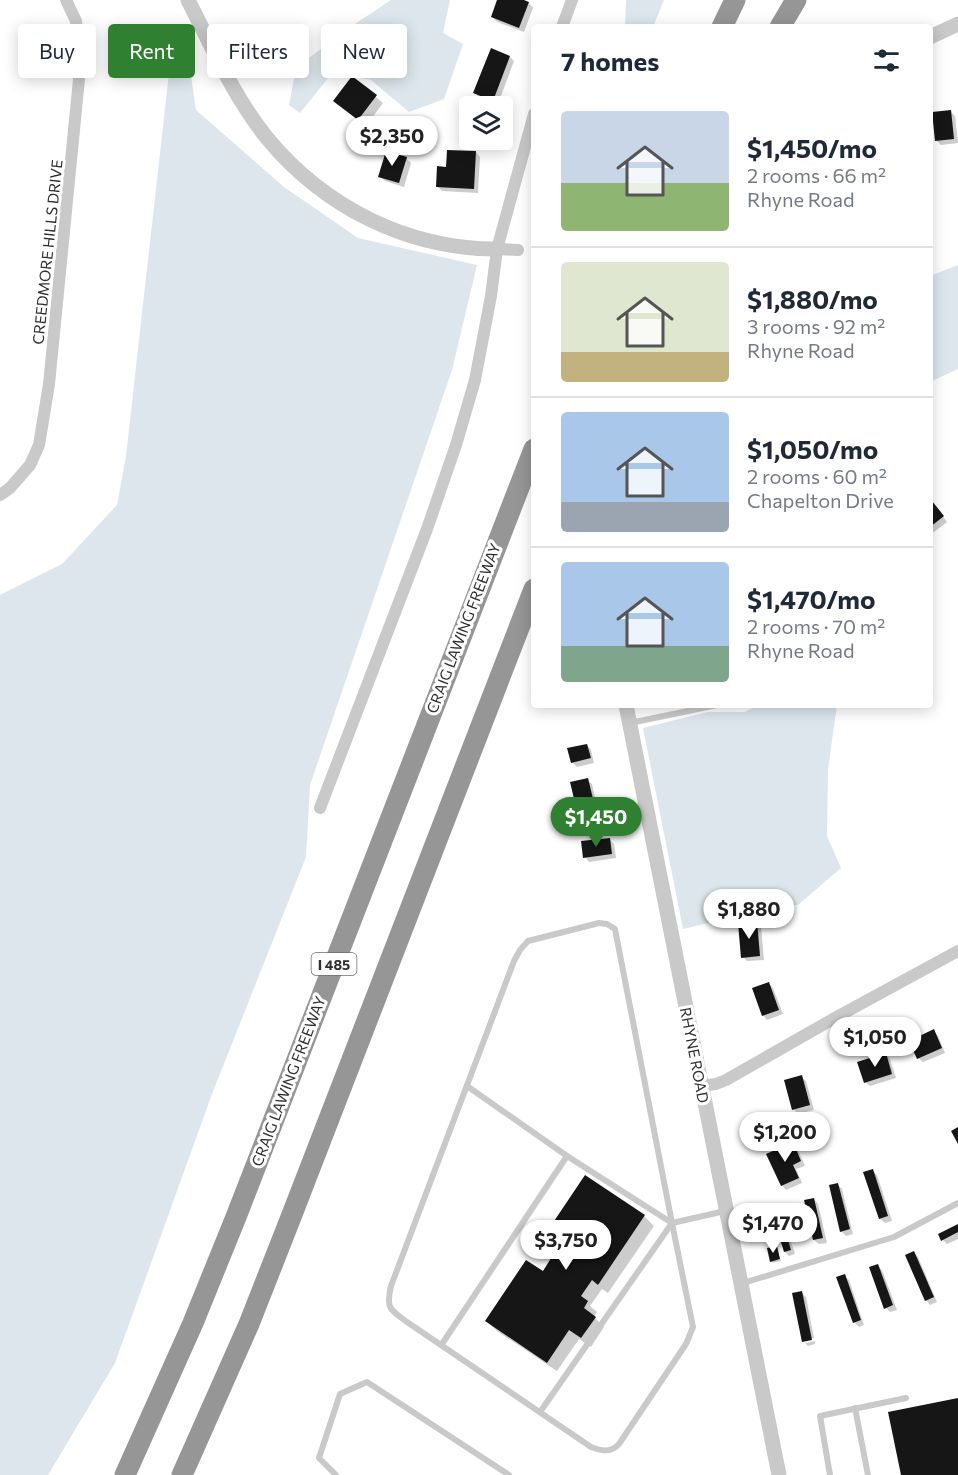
<!DOCTYPE html>
<meta charset="utf-8">
<style>
body{margin:0;font-family:Commissioner,sans-serif;background:#f6f6f7;color:#1f2937;height:100vh;display:flex;flex-direction:column;font-size:22px;white-space:nowrap}
*{box-sizing:border-box;margin:0}
p{font-size:20px;color:#747a83}
.icon{flex:none;width:33px;height:33px;fill:none;stroke:currentColor;stroke-width:2;stroke-linecap:round;stroke-linejoin:round}
.map{position:relative;flex:1;overflow:hidden}
.sheet{position:absolute;left:531px;top:24px;width:402px;height:684px;display:flex;flex-direction:column;background:#fff;border-radius:6px;box-shadow:0 3px 15px #0003}
.sheet>*{flex:none}
.guide{position:absolute;left:18px;top:24px;width:423px;height:54px;display:flex;gap:12px}
.buttons{position:absolute;left:459px;top:96px;display:grid;gap:12px}
.buttons a{display:grid;place-items:center;width:54px;height:54px;border-radius:6px;background:#fff;box-shadow:0 3px 15px #0003;font-size:30px}
.price{position:absolute;translate:-50% -51px;padding:0 14px;border-radius:21px;background:#fff;color:#222;font-size:20px;line-height:39px;filter:drop-shadow(0 2px 3px #0008)}
.price::after{content:'';position:absolute;left:50%;top:36px;width:18px;height:14px;margin-left:-9px;background:inherit;clip-path:polygon(0 0,100% 0,50% 100%)}
.price.selected{background:#308032;color:#fff}
ul{padding:0;list-style:none}
li{display:flex;align-items:center;gap:18px;height:150px;padding:0 30px}
li+li{border-top:2px solid #e0e1e3}
li span{display:grid;place-items:center;flex:none;width:168px;height:120px;border-radius:6px;color:#555}
li>.icon{margin-inline-start:auto}
span .icon{width:72px;height:72px;fill:#fffc;stroke-width:1}
li b{font-size:26px}
h2{display:flex;justify-content:space-between;align-items:center;height:72px;padding:0 30px;font-size:26px}
.pill{padding:0 21px;border-radius:6px;background:#fff;box-shadow:0 3px 15px #0003;font-size:21px;line-height:54px}
.pill.selected{background:#308032;color:#fff}
.map>svg:first-child{display:block}
.green{fill:#dce6ec}
.shadow{fill:#0003}
.building{fill:#161616}
.lines{fill:none;stroke-linecap:round;stroke-linejoin:round}
.service{stroke:#c9c9c9;stroke-width:6}
.minor{stroke:#c9c9c9;stroke-width:12}
.tertiary{stroke:#c9c9c9;stroke-width:15}
.motorway{stroke:#969696;stroke-width:21}
.labels{text-anchor:middle;dominant-baseline:central;stroke-width:6;stroke-linejoin:round;paint-order:stroke}
.shield{fill:#fff;stroke:#6d6d6d;stroke-width:1.5}
.shield-label{font-size:14px;font-weight:bold;fill:#2f2f2f}
.street-label{font-size:15px;fill:#2f2f2f;stroke:#fff}
</style>
<div class="map">
<svg width="958" height="1475" viewBox="0 0 958 1475">
<rect width="100%" height="100%" fill="#fff"/>
<g class="green">
<path d="M391,0H450L443,33L463,44L444,99L409,112L371,80L333,72L300,113L289,105L296,68L343,32Z"/>
<path d="M626,0H664L653,27H625Z"/>
<path d="M186,42L196,110L284,187L358,238L477,265L452,370L310,785L306,857L212,1094L115,1363L48,1475H0V595L62,564L117,505L126,456L172,46Z"/>
<path d="M958,265V369L930,382V276Z"/>
<path d="M758,705H837L828,769L827,836L841,868L798,905L781,906L683,929L643,728L708,712H745Z"/>
</g>
<g class="shadow">
<path d="M499,0H520L529,3L533,8L524,32L497,22L492,17Z"/>
<path d="M510,57L514,61L498,104L479,97L475,93Z"/>
<path d="M353,78L383,103L366,126L335,101Z"/>
<path d="M950,111L955,116L958,143L941,145L937,141Z"/>
<path d="M476,152L480,157L478,193L442,191L438,187L447,168Z"/>
<path d="M406,158L411,163L404,187L385,181L380,177Z"/>
<path d="M930,504L936,507L947,522L930,535Z"/>
<path d="M587,745L591,750L594,763L577,767L572,762Z"/>
<path d="M587,780L592,784L597,807L582,811L577,807Z"/>
<path d="M609,839L614,844L616,858L589,862L585,857Z"/>
<path d="M756,923L761,927L764,960L747,961L743,957Z"/>
<path d="M769,984L773,988L783,1014L767,1020L763,1015Z"/>
<path d="M933,1031L938,1036L945,1053L923,1062L918,1058Z"/>
<path d="M886,1055L890,1059L896,1078L870,1086L865,1082Z"/>
<path d="M801,1077L806,1081L814,1110L798,1114L793,1109Z"/>
<path d="M792,1144L797,1148L805,1166L796,1169L802,1183L786,1190L782,1185Z"/>
<path d="M872,1171L877,1175L892,1221L885,1223L880,1219L865,1173Z"/>
<path d="M585,1177L644,1216L654,1226L608,1293L602,1289L590,1306L597,1312L594,1317L604,1327L591,1347L579,1339L557,1371L497,1331L487,1321L543,1273L554,1257L540,1245Z"/>
<path d="M838,1185L842,1189L853,1234L846,1236L841,1231Z"/>
<path d="M814,1199L818,1204L827,1243L819,1244L814,1240Z"/>
<path d="M779,1212L783,1216L795,1254L789,1256L785,1252Z"/>
<path d="M958,1225V1239L947,1244L943,1240Z"/>
<path d="M776,1247L781,1261L773,1263L771,1261Z"/>
<path d="M914,1253L918,1257L937,1302L930,1305L926,1300Z"/>
<path d="M878,1266L882,1270L897,1310L890,1312L886,1308Z"/>
<path d="M844,1276L849,1280L864,1325L859,1327L854,1322Z"/>
<path d="M801,1292L806,1297L814,1338L805,1340V1342Z"/>
<path d="M815,1341V1344L808,1346L805,1343Z"/>
</g>
<g class="building">
<path d="M497,0H524L529,2L519,28L491,17Z"/>
<path d="M491,48L510,56L493,101L473,93Z"/>
<path d="M352,76L377,95L358,120L333,101Z"/>
<path d="M951,110L954,139L935,141L932,112Z"/>
<path d="M447,150L476,151L474,189L436,187L437,166L446,167Z"/>
<path d="M386,151L407,157L399,183L378,177Z"/>
<path d="M932,501L944,516L930,527V503Z"/>
<path d="M587,744L591,758L571,763L567,748Z"/>
<path d="M588,778L594,803L576,807L570,782Z"/>
<path d="M610,838L612,854L583,858L581,841Z"/>
<path d="M757,921L760,956L741,958L738,923Z"/>
<path d="M769,982L779,1010L762,1016L752,988Z"/>
<path d="M934,1029L942,1048L917,1059L909,1041Z"/>
<path d="M886,1053L892,1074L864,1083L857,1062Z"/>
<path d="M802,1075L810,1105L792,1110L784,1080Z"/>
<path d="M958,1127V1144L951,1131Z"/>
<path d="M793,1142L801,1161L793,1165L799,1178L781,1186L766,1154Z"/>
<path d="M873,1169L888,1216L879,1219L863,1172Z"/>
<path d="M585,1175L645,1215L598,1285L592,1280L581,1296L588,1301L584,1308L596,1317L581,1338L569,1330L547,1363L485,1321L526,1260L543,1271L553,1255L538,1245Z"/>
<path d="M838,1183L850,1229L840,1232L829,1185Z"/>
<path d="M814,1198L823,1238L813,1240L804,1200Z"/>
<path d="M779,1210L791,1250L784,1252L772,1212Z"/>
<path d="M958,1224V1232L941,1241L938,1234Z"/>
<path d="M777,1246L780,1259L770,1262L767,1248Z"/>
<path d="M914,1251L934,1297L925,1301L905,1255Z"/>
<path d="M878,1264L893,1305L884,1309L869,1267Z"/>
<path d="M845,1274L861,1320L853,1323L836,1277Z"/>
<path d="M802,1291L812,1340L802,1342L792,1293Z"/>
<path d="M958,1398V1475H901L888,1412Z"/>
</g>
<g class="lines">
<g class="service">
<path d="M630,723L717,705"/>
<path d="M467,1086L567,1156"/>
<path d="M740,1284L894,1237L958,1203"/>
<path d="M442,1344L567,1156L672,1223L693,1327L686,1344L619,1444C611,1453 602,1451 591,1447L407,1322C389,1309 386,1308 391,1286L514,961L520,950L528,941L599,923L607,924L615,929L672,1223"/>
<path d="M855,1408L868,1475"/>
<path d="M540,1412L672,1223L725,1211"/>
<path d="M336,1475L319,1458L340,1394L367,1382L509,1475"/>
<path d="M830,1475L820,1416L906,1398"/>
</g>
<g class="minor">
<path d="M562,27L572,0"/>
<path d="M497,249L518,250"/>
<path d="M0,495L10,488L30,465L39,445L49,384L80,69L76,21L66,0"/>
<path d="M320,808L427,529L456,445L475,380L491,296L497,249L534,114"/>
<path d="M701,1086L716,1084L726,1080L833,1019L958,951"/>
</g>
<g class="tertiary">
<path d="M188,0C212,47 234,97 267,138C324,207 407,249 497,249"/>
<path d="M930,37L958,24"/>
<path d="M626,705L779,1475"/>
</g>
<g class="motorway">
<path d="M722,27L735,0"/>
<path d="M780,27L796,0"/>
<path d="M125,1475L193,1323L236,1217L534,449"/>
<path d="M182,1475L249,1324L293,1212L534,589"/>
</g>
</g>
<g class="labels">
<rect class="shield" x="311.5" y="953" width="45" height="22" rx="4.5"/>
<g class="shield-label">
<text x="334" y="964">I 485</text>
</g>
<g class="street-label">
<text transform="translate(47 252) rotate(-84)">CREEDMORE HILLS DRIVE</text>
<text transform="translate(463 628) rotate(-69)">CRAIG LAWING FREEWAY</text>
<text transform="translate(695 1055) rotate(79)">RHYNE ROAD</text>
<text transform="translate(288 1081) rotate(-69)">CRAIG LAWING FREEWAY</text>
</g>
</g>
</svg>
<div class="buttons">
<a><svg class="icon" aria-label="layers" viewBox="0 0 24 24"><path d="M12 4l9 5-9 5-9-5zM3 14l9 5 9-5"/></svg></a>
</div>
<b class="price" style="left:392px;top:167px">$2,350</b>
<b class="price selected" style="left:596px;top:848px">$1,450</b>
<b class="price" style="left:749px;top:940px">$1,880</b>
<b class="price" style="left:875px;top:1068px">$1,050</b>
<b class="price" style="left:785px;top:1163px">$1,200</b>
<b class="price" style="left:773px;top:1254px">$1,470</b>
<b class="price" style="left:566px;top:1271px">$3,750</b>
<div class="guide">
<a class="pill">Buy</a>
<a class="pill selected">Rent</a>
<a class="pill">Filters</a>
<a class="pill">New</a>
</div>
<section class="sheet">
<h2>7 homes<svg class="icon" aria-label="filters" viewBox="0 0 24 24"><path d="M4 7h16M4 17h16"/><circle cx="9" cy="7" r="2"/><circle cx="15" cy="17" r="2"/></svg></h2>
<ul>
<li><span style="background:linear-gradient(#c9d6e8 60%,#8fb573 0)"><svg class="icon" aria-label="home" viewBox="0 0 24 24"><path d="M3 11l9-7 9 7M6 9v11h12V9"/></svg></span><div><b>$1,450/mo</b><p>2 rooms · 66 m²</p><p>Rhyne Road</p></div></li>
<li><span style="background:linear-gradient(#dfe7d0 75%,#c2b280 0)"><svg class="icon" aria-label="home" viewBox="0 0 24 24"><path d="M3 11l9-7 9 7M6 9v11h12V9"/></svg></span><div><b>$1,880/mo</b><p>3 rooms · 92 m²</p><p>Rhyne Road</p></div></li>
<li><span style="background:linear-gradient(#a9c7e8 75%,#9aa5b1 0)"><svg class="icon" aria-label="home" viewBox="0 0 24 24"><path d="M3 11l9-7 9 7M6 9v11h12V9"/></svg></span><div><b>$1,050/mo</b><p>2 rooms · 60 m²</p><p>Chapelton Drive</p></div></li>
<li><span style="background:linear-gradient(#a9c7e8 70%,#7fa58c 0)"><svg class="icon" aria-label="home" viewBox="0 0 24 24"><path d="M3 11l9-7 9 7M6 9v11h12V9"/></svg></span><div><b>$1,470/mo</b><p>2 rooms · 70 m²</p><p>Rhyne Road</p></div></li>
</ul>
</section>
</div>
